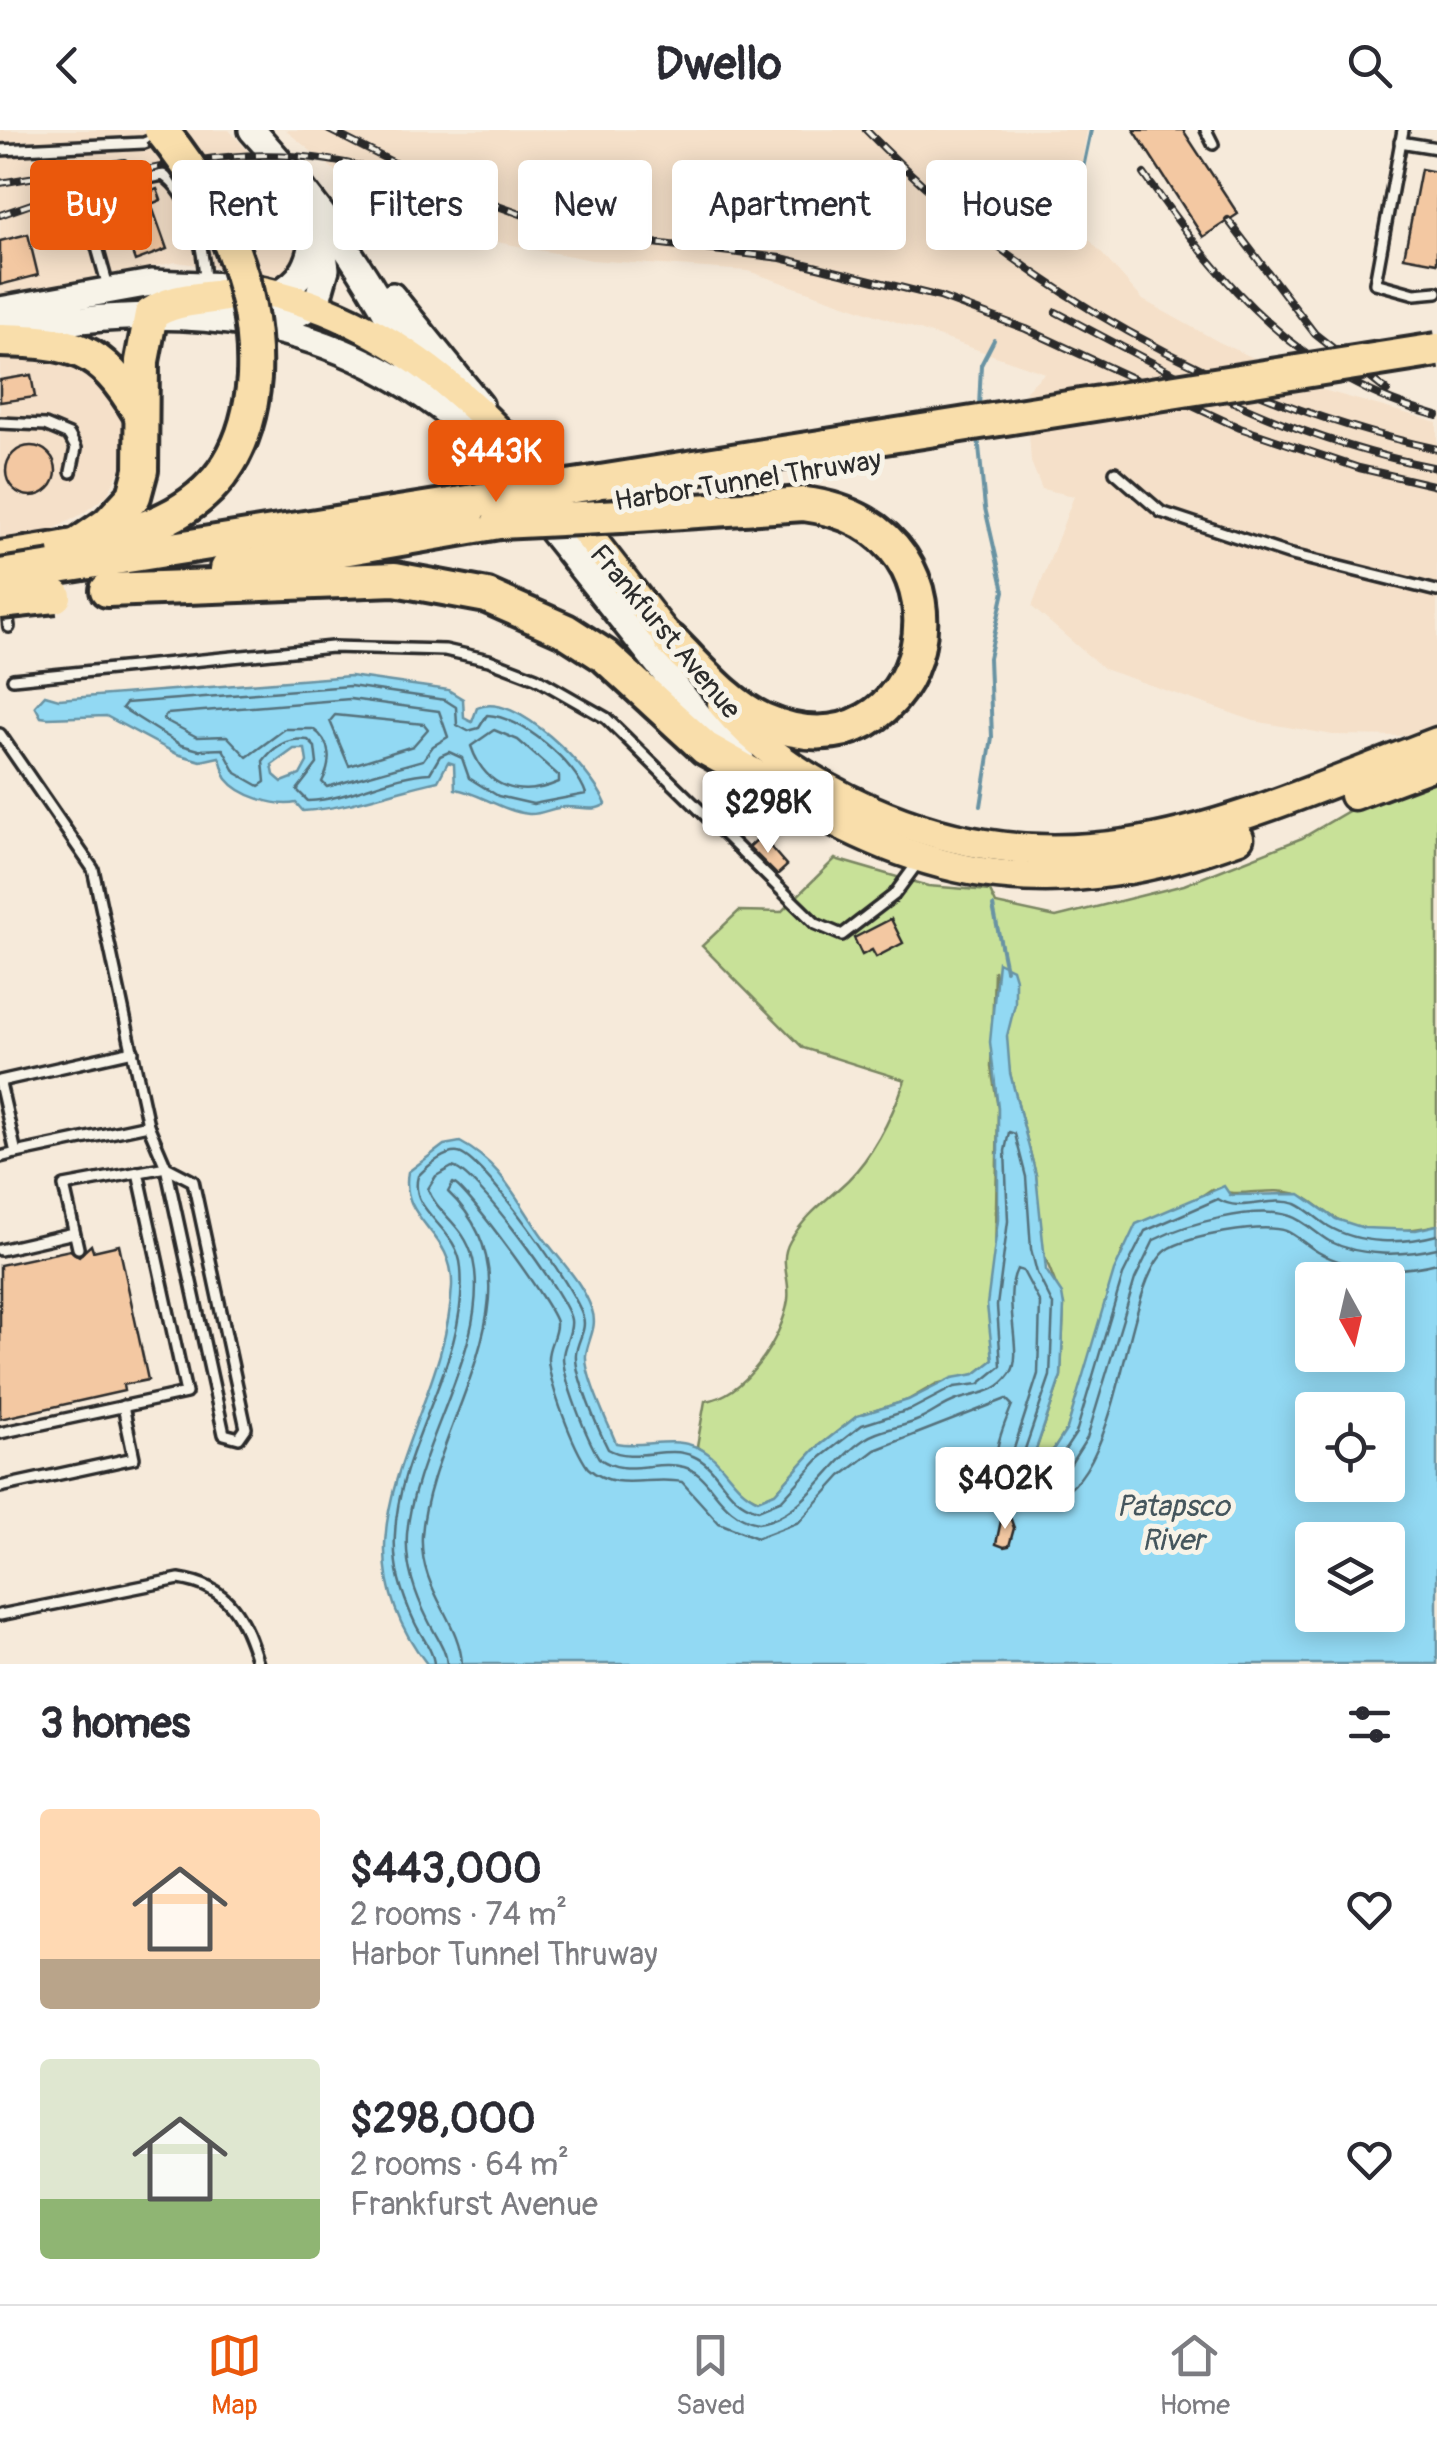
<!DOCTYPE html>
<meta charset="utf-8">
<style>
body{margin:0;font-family:Pangolin,sans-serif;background:#f2f2f3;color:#2b2b33;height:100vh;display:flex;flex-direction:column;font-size:38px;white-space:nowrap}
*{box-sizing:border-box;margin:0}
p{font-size:32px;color:#7c7c81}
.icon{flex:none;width:55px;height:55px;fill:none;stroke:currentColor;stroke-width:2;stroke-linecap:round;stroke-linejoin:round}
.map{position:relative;height:1534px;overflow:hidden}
.details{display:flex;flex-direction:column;background:#fff;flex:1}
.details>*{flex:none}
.banner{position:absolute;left:30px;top:30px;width:1378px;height:90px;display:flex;gap:20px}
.needle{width:65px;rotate:172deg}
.fabs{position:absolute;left:1295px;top:1132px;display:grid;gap:20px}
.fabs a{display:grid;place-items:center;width:110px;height:110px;border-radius:10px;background:#fff;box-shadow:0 5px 25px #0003;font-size:50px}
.price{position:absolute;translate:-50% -85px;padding:0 22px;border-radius:10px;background:#fff;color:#222;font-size:32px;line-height:65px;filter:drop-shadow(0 2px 5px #0008)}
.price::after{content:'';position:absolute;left:50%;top:60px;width:30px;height:22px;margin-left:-15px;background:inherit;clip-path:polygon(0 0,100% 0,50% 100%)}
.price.on{background:#ea580c;color:#fff}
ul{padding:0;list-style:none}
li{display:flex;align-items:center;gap:30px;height:250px;padding:0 40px}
li span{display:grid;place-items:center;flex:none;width:280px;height:200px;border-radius:10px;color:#555}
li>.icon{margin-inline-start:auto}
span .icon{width:120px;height:120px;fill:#fffc;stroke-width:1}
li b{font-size:42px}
h2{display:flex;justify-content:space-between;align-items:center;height:120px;padding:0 40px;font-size:42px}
.tag{padding:0 35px;border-radius:10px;background:#fff;box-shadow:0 5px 25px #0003;font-size:35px;line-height:90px}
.tag.on{background:#ea580c;color:#fff}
header{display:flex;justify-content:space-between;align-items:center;height:130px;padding:0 40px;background:#fff;font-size:45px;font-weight:700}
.tab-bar{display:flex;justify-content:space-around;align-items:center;height:140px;border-top:2px solid #e1e1e2;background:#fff;font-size:28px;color:#7c7c81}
.tab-bar a{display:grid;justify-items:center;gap:5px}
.tab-bar .on{color:#ea580c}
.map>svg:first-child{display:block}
.built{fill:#f5e0c9}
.green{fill:#c8e198;stroke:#7a8662;stroke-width:2.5}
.water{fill:#92d9f3;stroke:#6993a3;stroke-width:2.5;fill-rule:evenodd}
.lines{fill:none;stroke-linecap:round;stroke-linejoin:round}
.shore{stroke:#54717b;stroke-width:2.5}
.stream{stroke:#6993a3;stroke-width:4}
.building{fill:#f3c8a2;stroke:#2b2b2b;stroke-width:2.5}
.lane-casing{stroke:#2b2b2b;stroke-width:16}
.secondary-casing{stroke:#2b2b2b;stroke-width:32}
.primary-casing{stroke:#2b2b2b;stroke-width:35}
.highway-casing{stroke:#2b2b2b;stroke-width:40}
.lane{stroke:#f7f3e8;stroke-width:9}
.secondary{stroke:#f7f3e8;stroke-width:25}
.primary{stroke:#f9deab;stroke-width:28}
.highway{stroke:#f9deab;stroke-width:32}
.rail-casing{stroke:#2b2b2b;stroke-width:8}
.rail{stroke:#f7f3e8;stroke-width:4;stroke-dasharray:11;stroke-linecap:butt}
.highway-bridge-casing{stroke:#2b2b2b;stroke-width:40;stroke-linecap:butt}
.highway-bridge{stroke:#f9deab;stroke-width:32}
.labels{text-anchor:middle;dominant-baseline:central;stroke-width:10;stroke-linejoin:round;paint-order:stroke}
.street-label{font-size:28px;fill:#2b2b2b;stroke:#f7f3e8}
.water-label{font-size:30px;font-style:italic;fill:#45565d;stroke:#f7f3e8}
</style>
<header><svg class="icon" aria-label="back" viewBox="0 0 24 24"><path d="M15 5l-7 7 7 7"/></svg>Dwello<svg class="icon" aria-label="search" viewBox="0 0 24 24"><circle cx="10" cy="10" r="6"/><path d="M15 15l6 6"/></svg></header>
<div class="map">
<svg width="1437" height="1534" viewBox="0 0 1437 1534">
<rect width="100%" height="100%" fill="#f6eada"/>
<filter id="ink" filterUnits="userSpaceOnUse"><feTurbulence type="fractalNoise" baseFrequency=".01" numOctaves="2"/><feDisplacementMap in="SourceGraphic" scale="20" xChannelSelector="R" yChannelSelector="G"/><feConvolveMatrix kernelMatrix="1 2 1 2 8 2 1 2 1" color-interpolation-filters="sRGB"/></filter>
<g filter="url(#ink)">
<g class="built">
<path d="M0,0H229L290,68L303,111L301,133L286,147L176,132L0,168Z"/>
<path d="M285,0H1087L1072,90L1143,170L1219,212L1323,260L1437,292V598L1414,606L1333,605L1254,591L1104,539L1032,477L1074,366L1042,359L1031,332L1026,260L1045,243L748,141L592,130L481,109L359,60Z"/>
<path d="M26,221L80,234L110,262L125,302L123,334L107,365L82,384L52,400L0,415V223Z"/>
</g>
<path class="green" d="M1437,649V1095C1406,1102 1366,1105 1337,1089C1324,1083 1310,1067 1297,1064C1269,1056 1240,1069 1212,1059L1123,1119L1067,1299L1054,1319L1031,1335L1061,1246L1064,1175L1041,1117L1036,1045L1010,943L994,840L991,937L998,978L993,1230L975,1244L936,1254L908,1270L857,1286L814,1320L775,1363L759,1370C731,1359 721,1332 697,1316L705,1271C745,1266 782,1209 788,1170C791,1149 778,1132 790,1111C806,1084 826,1071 848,1050C874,1024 893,984 905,950L803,918L702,816L739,781L781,782L835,729L928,756L990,761L996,774L1056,787L1184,755L1302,708L1352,679Z"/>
<g class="water">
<path d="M350,546L448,560L463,569L464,588L472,592L477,578C515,559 592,641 606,674C595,682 582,677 568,677C554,676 542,685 529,684C501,681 478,662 455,659L454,634L448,632L438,651C393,661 350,678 303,681L296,673C276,677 240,666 227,649C223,644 223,634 219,627L201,631L177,624L106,586L48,588L41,587L35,576L45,565L59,569ZM294,619H305L307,632L300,645L282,652L274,645L272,635Z"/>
<path d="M998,832L1012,839L1015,849V874L1007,906L1010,943L1036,1045L1046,1140L1062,1164L1064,1176L1061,1246L1031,1334L1054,1319L1067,1299L1114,1141L1136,1094L1224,1056L1230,1065L1300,1064L1336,1089L1364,1098L1416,1100L1437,1095V1534H427C322,1401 446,1290 452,1156C454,1101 399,1092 408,1042L444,1015L460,1012C500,1033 515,1067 540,1103C558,1129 581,1149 592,1180C598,1197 588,1209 586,1225C584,1244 608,1293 616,1313C642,1318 668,1307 694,1316C722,1325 731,1359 758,1370L775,1363L814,1320L857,1286L908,1270L952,1248L975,1244L993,1230L987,1175L998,1090V978L990,912ZM1312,1150H1388V1225H1312ZM1312,1280H1388V1355H1312ZM1312,1410H1388V1485H1312Z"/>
</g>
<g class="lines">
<g class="shore">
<path d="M350,556L445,570L456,577L457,595L468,601L479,598L487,585C521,586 576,633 586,664L533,674L498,666L469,648L462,628L449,622L440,626L430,643C388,645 352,669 308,671L297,660L317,634L315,617L308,610C289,607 274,616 263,631L265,652L259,656L236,643L223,619L199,620L181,615L122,578L126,573Z"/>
<path d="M350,569L439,581L448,607L433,616L423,630L327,657L322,652C332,633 332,612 313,599H285L247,627L227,606L197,607L163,589L167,584Z"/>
<path d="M335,585L424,594L428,599L413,616L349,636L330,591Z"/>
<path d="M494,600L518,610L559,646V652C519,669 485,658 471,616Z"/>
<path d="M434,1534C433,1520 421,1506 415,1493C401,1463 393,1437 395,1404C399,1311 469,1232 461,1138C458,1097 408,1082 418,1046C427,1037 444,1021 458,1023C481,1025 578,1162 583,1187C587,1200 577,1211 576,1224C574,1244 599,1301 608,1319C634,1334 666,1314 693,1326C721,1338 723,1370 758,1380L782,1370L821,1327L862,1295L912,1279L954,1257L979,1254L1001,1236L997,1176L1008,1091L1005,1021L1009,1002L1015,1004L1026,1047L1031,1119L1037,1143L1053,1175L1050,1246L1021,1331L1031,1344L1061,1326L1076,1303L1123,1145L1145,1101L1218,1069C1241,1084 1270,1065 1296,1074C1306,1078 1318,1090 1328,1096C1360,1115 1403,1114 1437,1105"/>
<path d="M447,1534C446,1519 436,1506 429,1492C415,1464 405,1436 407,1404C414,1317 492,1213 473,1129C465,1095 437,1084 428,1059L436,1046L452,1037C473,1038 568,1168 571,1190C573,1203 563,1215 563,1227C563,1249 587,1309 599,1328C624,1348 656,1329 684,1337C713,1345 717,1385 758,1393C804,1387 828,1333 865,1309C879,1299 900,1298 916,1291C930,1286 942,1275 957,1270C978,1263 996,1264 1010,1244C1025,1225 1001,1171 1017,1139L1023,1141L1040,1173L1038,1244L1009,1334L1018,1351L1034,1357L1070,1335L1087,1308L1135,1149L1154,1110C1185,1094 1255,1075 1290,1086C1303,1090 1317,1104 1329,1111C1360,1127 1404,1126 1437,1118"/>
<path d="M462,1534C460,1490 419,1460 422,1405C430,1295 551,1158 448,1062L453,1053C466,1057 555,1179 556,1193C557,1205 547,1217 548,1230C550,1256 573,1317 588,1338C616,1363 650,1345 682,1352L719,1393L757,1408L799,1392L841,1346L875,1320L1006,1269L1012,1275C1000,1305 975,1361 1026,1371C1124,1390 1119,1155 1167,1120C1186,1106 1263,1093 1286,1101C1296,1105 1307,1116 1318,1122C1351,1141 1400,1143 1437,1133"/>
</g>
<g class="stream">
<path d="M1076,71L1091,0"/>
<path d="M979,277L981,235L994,210"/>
<path d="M978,306L985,378L1004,461L989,528L992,607L981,676"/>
<path d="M993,776L1006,840"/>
</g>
</g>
<g class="building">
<path d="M1134,0H1183L1238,84L1203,107Z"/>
<path d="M1421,39L1437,42V133L1404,127Z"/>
<path d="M157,59L161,70L151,74L167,119L135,131L115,74Z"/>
<path d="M28,104L38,145L0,155V111Z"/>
<path d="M31,245L35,267L0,272V250Z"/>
<circle cx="31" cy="341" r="25"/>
<path d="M761,706L787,736L777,745L749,717Z"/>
<path d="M891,789L903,813L876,827L872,820L862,825L854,808Z"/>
<path d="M91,1115L93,1121L119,1115L148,1250L123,1255L124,1261L0,1289V1135L70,1120L79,1126Z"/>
<path d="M1002,1386L1010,1387L1014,1398L1009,1416L1004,1417L996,1414Z"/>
</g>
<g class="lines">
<g class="lane-casing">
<g id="lane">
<path d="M1206,0L1213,14"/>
<path d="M1403,0L1375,153L1415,164L1437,162"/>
<path d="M1400,12L1437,18"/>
<path d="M0,20L144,13L159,7"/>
<path d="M109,160L88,85C104,59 134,50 163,45C193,65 203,115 205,150"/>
<path d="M0,293L45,295L69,305L76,318L71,342"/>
<path d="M1115,342L1161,382L1288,424L1437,461"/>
<path d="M7,480L9,497"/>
<path d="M13,549L332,517L445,520L489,530L536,548L606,588L816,794L842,805L894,765L919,731"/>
<path d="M0,604L93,739L148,995L166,1037L64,1056L78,1118"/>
<path d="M0,951L133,921"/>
<path d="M0,953L16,1023L0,1027"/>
<path d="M16,1023L148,995"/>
<path d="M166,1037L193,1051L246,1298L239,1308L224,1304Z"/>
<path d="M0,1120L74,1103"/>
<path d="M0,1303L186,1263L138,1042"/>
<path d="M0,1357L134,1328L123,1276"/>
<path d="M0,1485L179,1449C230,1456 244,1488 258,1534"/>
</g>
</g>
<g class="secondary-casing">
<g id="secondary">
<path d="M252,0C314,68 374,150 412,234"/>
<path d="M277,164C303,150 311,133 314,105"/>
<path d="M392,166L480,275"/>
<path d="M0,180L151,153L228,156"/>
<path d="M261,185L292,187L316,174L326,139L320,95"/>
<path d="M5,201C180,169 335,182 475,306C502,330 524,366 547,395C600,462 654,529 708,597L741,629"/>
</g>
</g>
<g class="primary-casing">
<g id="primary">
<path d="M248,158C454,196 559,373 682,525"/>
<path d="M722,574C759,620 816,655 869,679C1078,772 1242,686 1437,612"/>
<path d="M771,655C930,756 1060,774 1239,708"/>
<path d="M1354,665L1437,634"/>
</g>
</g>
<g class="highway-casing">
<g id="highway">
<path d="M0,210C73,212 100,216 139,282"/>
<path d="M594,353L827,316"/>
<path d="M621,386L804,374C995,398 929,662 763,590C727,574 698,537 670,510"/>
<path d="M76,416L108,394L134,366L141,340L142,231L151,184C182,163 215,173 248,158"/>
<path d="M0,428C123,409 243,398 254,247"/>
<path d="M52,438L481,370"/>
<path d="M227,439L499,392"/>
<path d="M107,460L395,449L487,466L566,501L605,526L705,618L771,655"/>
</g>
</g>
<use href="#lane" class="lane"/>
<use href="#secondary" class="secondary"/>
<use href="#primary" class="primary"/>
<use href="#highway" class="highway"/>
<g class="rail-casing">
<g id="rail">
<path d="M329,0L436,54L546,93L636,111L781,128L940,167L1026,199L1240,298L1359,338L1437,356"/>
<path d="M866,0C1021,160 1220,271 1437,319"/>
<path d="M1144,44C1222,155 1301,249 1437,286"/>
<path d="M0,53L124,32"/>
<path d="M0,85C129,39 256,0 391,45"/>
<path d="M1228,90L1315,204L1387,261"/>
<path d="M1056,182C1185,250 1291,310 1437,338"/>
</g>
</g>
<use href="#rail" class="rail"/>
<g class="highway-bridge-casing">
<g id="highway-bridge">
<path d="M161,0C219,71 258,153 254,247"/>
<path d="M827,316L1437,220"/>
<path d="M481,370L594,353"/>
<path d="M499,392L621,386"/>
<path d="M0,446L52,438"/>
<path d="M0,472L55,466"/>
</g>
</g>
<use href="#highway-bridge" class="highway-bridge"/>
</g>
</g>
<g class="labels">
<g class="street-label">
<text transform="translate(748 351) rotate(-9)">Harbor Tunnel Thruway</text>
<text transform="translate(665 502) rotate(50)">Frankfurst Avenue</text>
</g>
<g class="water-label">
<text x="1173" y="1376">Patapsco<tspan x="1173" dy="34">River</tspan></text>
</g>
</g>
</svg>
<div class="fabs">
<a><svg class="needle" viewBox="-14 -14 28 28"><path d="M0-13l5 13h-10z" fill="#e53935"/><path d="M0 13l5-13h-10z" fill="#7c7c81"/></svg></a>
<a><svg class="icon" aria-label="locate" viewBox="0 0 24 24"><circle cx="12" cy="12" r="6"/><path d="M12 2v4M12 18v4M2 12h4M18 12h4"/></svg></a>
<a><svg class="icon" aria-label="layers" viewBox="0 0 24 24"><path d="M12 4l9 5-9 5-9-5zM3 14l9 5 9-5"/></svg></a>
</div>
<b class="price on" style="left:496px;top:375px">$443K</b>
<b class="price" style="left:768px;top:726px">$298K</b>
<b class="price" style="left:1005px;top:1402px">$402K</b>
<div class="banner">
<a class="tag on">Buy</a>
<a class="tag">Rent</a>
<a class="tag">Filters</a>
<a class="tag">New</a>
<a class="tag">Apartment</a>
<a class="tag">House</a>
</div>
</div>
<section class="details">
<h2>3 homes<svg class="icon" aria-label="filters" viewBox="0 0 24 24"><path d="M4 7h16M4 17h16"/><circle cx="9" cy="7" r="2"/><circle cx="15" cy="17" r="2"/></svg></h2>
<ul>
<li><span style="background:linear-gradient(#ffd9b3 75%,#b9a48a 0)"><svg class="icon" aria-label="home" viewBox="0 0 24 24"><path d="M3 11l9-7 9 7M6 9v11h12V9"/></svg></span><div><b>$443,000</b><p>2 rooms · 74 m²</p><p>Harbor Tunnel Thruway</p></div><svg class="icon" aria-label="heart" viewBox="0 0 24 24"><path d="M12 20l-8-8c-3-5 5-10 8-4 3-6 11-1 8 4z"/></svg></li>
<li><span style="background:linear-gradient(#dfe7d0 70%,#8fb573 0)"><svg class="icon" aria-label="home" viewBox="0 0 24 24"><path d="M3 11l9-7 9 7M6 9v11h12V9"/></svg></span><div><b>$298,000</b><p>2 rooms · 64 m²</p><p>Frankfurst Avenue</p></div><svg class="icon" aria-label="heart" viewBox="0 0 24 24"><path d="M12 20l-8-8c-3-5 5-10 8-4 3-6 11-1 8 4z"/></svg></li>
</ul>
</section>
<nav class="tab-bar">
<a class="on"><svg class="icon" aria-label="map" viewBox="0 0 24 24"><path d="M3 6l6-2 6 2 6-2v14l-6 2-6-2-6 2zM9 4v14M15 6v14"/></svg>Map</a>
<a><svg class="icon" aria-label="saved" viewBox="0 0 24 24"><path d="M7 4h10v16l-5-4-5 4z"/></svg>Saved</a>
<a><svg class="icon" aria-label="home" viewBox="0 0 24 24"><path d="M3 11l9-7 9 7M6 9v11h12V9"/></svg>Home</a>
</nav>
